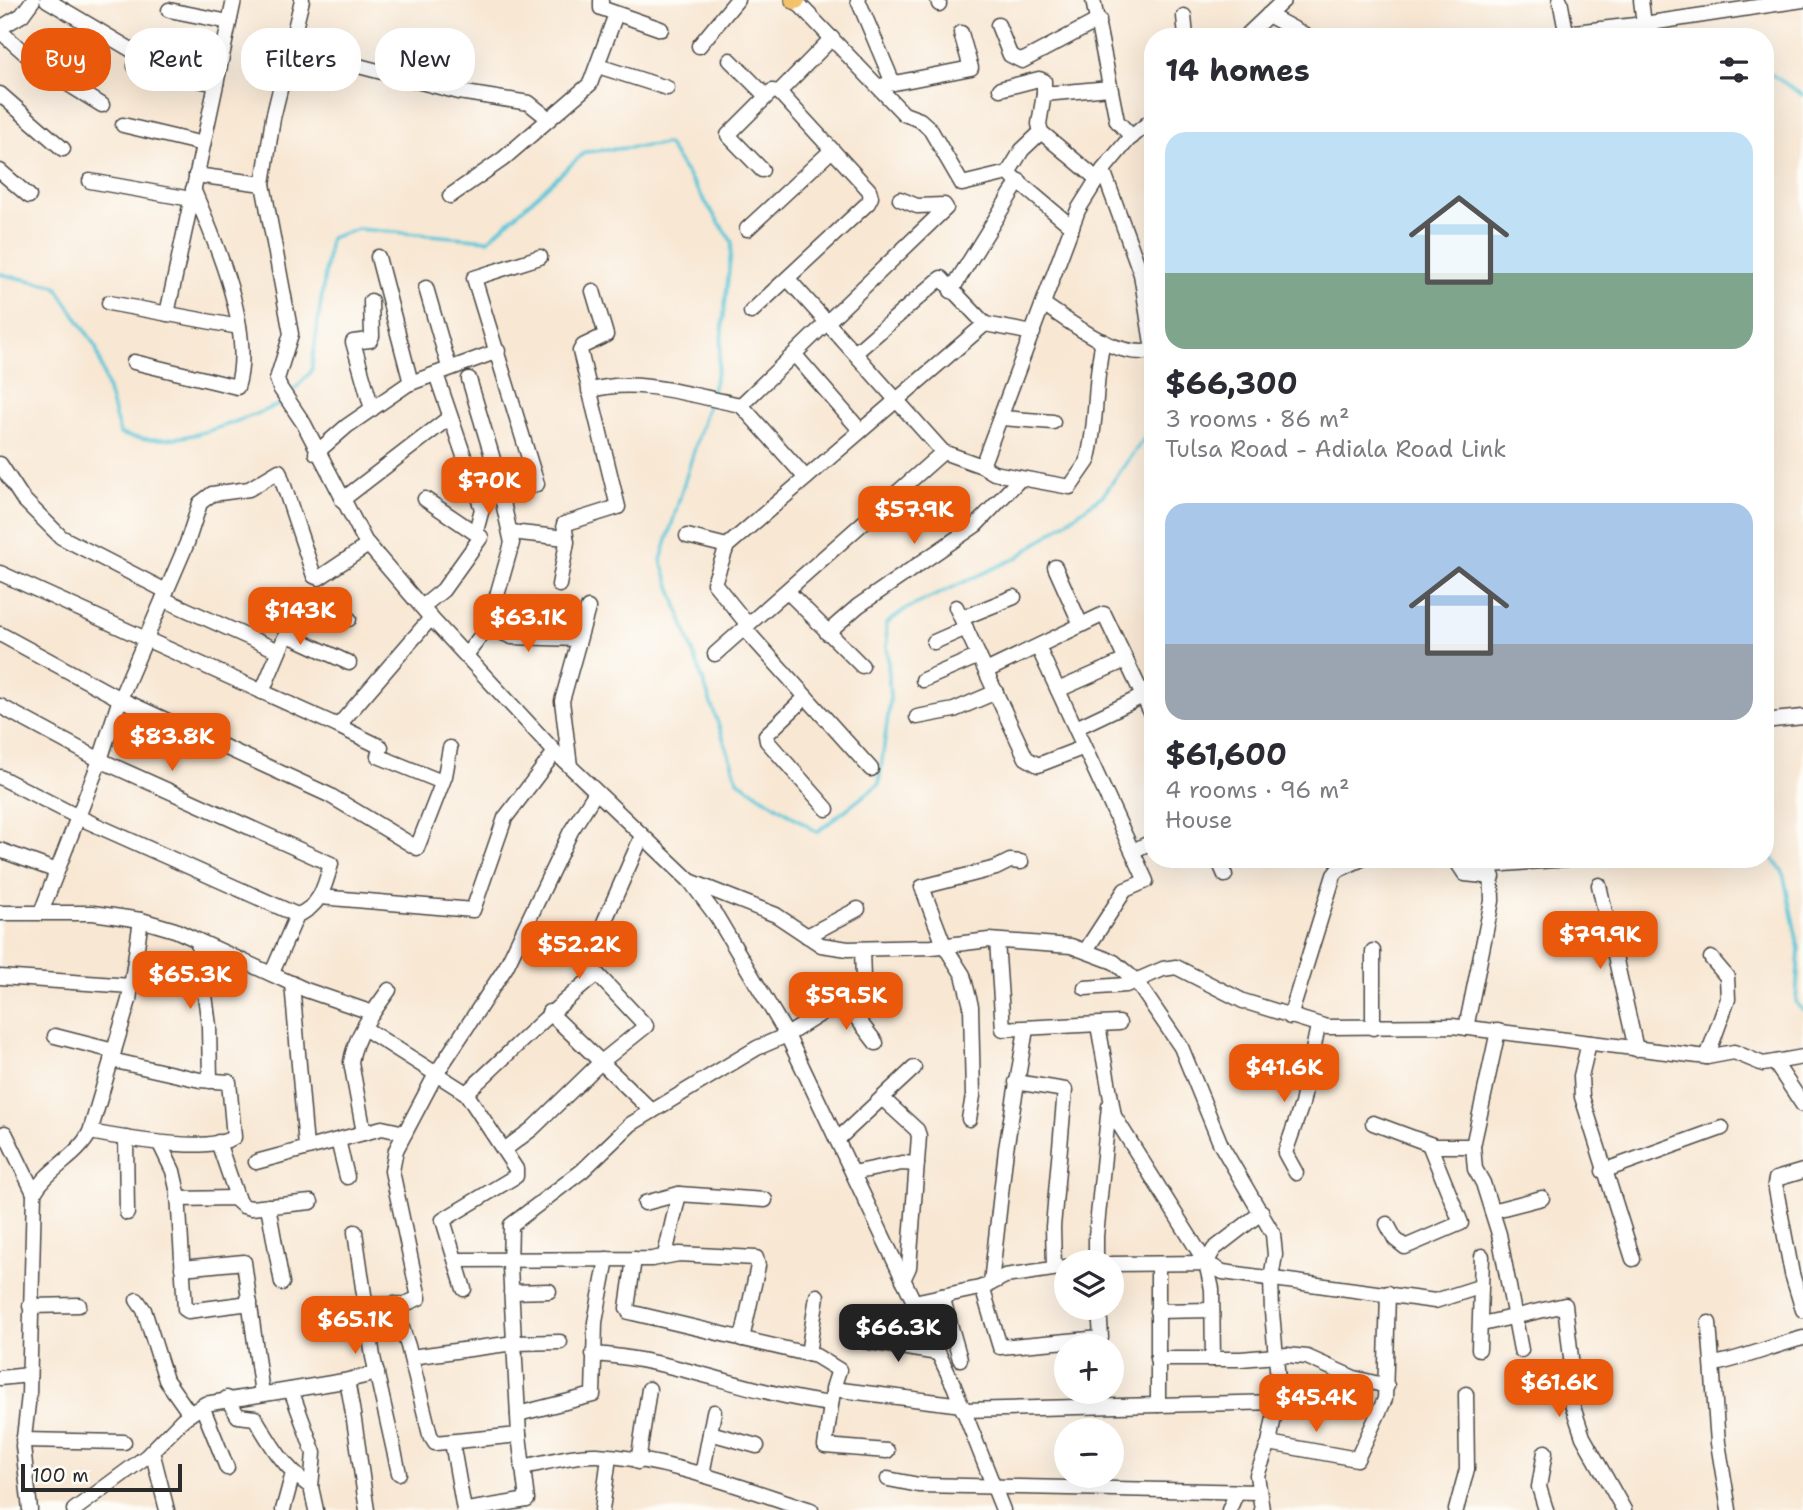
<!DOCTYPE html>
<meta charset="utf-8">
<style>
body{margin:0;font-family:"Shantell Sans",sans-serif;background:#f7f7f7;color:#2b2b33;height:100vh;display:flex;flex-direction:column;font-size:26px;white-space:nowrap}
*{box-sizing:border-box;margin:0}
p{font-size:23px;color:#7c7c81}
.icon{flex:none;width:38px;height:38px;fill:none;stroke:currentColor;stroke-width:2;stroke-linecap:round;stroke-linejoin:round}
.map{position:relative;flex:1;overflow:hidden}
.drawer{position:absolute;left:1144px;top:28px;width:630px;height:840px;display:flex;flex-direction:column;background:#fff;border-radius:28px;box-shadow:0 7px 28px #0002}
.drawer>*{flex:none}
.top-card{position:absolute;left:21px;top:28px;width:665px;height:63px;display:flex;gap:14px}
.tools{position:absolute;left:1054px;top:1250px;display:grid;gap:14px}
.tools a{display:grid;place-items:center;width:70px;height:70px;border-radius:50%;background:#fff;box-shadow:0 7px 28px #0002;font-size:35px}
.scale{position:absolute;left:21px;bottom:18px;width:161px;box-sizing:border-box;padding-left:7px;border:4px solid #2b2b2b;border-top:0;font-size:19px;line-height:24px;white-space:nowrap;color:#2b2b2b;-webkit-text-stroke:5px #fdfcf7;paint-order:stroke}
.price{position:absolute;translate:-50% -60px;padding:0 16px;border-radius:14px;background:#ea580c;color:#fff;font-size:23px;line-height:46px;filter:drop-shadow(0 2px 4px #0008)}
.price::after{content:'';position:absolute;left:50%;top:42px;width:21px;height:16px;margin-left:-10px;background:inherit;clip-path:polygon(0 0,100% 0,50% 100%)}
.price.selected{background:#222;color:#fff}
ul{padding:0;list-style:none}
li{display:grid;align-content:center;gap:14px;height:371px;padding:0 21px}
li span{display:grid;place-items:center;height:217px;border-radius:21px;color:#555}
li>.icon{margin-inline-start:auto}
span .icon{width:126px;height:126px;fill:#fffc;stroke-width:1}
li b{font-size:30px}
h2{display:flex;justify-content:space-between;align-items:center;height:84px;padding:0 21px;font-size:30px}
.chip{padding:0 24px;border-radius:28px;background:#fff;box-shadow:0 7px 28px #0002;font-size:24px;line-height:63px}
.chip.selected{background:#ea580c;color:#fff}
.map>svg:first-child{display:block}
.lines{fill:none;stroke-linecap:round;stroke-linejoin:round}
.stream{stroke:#5dc6d8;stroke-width:3.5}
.minor-casing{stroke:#4a4744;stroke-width:17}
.major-casing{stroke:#4a4744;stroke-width:20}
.minor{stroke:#fff;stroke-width:14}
.major{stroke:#f2c36a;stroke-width:18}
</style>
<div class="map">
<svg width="1803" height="1510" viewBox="0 0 1803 1510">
<rect width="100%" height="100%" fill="#fdfcf7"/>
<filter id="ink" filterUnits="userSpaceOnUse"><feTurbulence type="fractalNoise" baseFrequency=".0143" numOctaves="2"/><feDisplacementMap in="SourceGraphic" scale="14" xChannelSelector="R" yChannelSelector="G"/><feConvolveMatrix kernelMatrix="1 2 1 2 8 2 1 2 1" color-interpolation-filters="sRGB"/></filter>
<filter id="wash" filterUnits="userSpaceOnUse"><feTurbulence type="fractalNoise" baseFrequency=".00686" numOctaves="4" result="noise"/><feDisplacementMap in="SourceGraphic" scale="28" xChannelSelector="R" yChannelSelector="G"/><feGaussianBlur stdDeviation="1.57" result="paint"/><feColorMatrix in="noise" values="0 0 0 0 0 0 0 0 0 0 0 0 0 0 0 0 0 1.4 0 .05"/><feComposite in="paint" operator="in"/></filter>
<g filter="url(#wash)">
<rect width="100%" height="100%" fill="#f8e7d3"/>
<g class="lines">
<g class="stream">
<path d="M1766,71L1803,95"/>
<path d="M1766,209L1771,234L1766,250"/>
<path d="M0,274L56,286L96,347L120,434C173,451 229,424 279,405L284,400"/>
<path d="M289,395L311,372L330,238L358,229L488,240L585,152L667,144L732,242L718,369L711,394"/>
<path d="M709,401L661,560L738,781L817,832L879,784L890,700L886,624L904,610L1018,557L1103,495L1153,426"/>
<path d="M1766,849L1783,872L1799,949L1796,1003L1803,1010"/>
</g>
</g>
</g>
<g filter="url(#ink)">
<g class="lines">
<g class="minor-casing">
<g id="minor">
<path d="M47,0L135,52"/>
<path d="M302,0L273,118L263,184L291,334L277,379L280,388L304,424L365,541L431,618L555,752L690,881L717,917L787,1035L954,1386L1003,1510"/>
<path d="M601,0V8L661,29"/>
<path d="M795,0L904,114L920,120L930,129L962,184L1008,173L1072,227"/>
<path d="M858,0L893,83"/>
<path d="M938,0L939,4"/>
<path d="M1093,0L1117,121L1132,137"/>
<path d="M1560,0L1567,37"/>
<path d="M169,10L229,22"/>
<path d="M1268,15L1309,37"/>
<path d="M1184,16L1186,37"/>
<path d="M1644,24L1803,0"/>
<path d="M998,25L1010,55L1022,61L1099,20"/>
<path d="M0,28L22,15L33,0"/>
<path d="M0,31L39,66L102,105"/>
<path d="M1566,33L1644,24L1641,0"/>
<path d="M1245,37L1284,0"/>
<path d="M699,46L737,0"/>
<path d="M730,60L766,96"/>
<path d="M347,63L459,92L529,103L549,119"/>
<path d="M135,66L216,84"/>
<path d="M598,66L667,88"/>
<path d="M879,86L971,68L961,33"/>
<path d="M1000,89L1039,79L1044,81V94"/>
<path d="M0,94L63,149"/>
<path d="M123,125L203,144"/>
<path d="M762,170L728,135L772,91L779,92L832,38"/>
<path d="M1103,170L1141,274L1153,350"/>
<path d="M0,171L29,196"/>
<path d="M1008,173L1022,150L1041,132"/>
<path d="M196,175L263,184"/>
<path d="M1097,179L1041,132L1039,124L1044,94L1110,88"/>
<path d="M90,181L191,199"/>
<path d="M450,196L503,159L590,84L616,14"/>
<path d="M747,229L832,150"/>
<path d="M378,257L411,383"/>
<path d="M788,279L943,452L982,466L1078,210L1103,170L1128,140L1153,119"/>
<path d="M426,288L449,367"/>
<path d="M951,291L1019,181"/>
<path d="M371,301L372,336L370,340L353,342L372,409"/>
<path d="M109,303L239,327"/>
<path d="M1043,304C1075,325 1114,358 1153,351"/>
<path d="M751,312L868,203L871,197L869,190L779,92"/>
<path d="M167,314L234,0"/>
<path d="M855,353L941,278L985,324L1033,333"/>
<path d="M795,355L860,430"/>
<path d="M134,362L237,387C255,332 215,240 193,189"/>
<path d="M436,374L482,509L476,531"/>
<path d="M589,391C637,376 692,396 741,405"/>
<path d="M1002,418L1053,422"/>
<path d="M316,453L347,426L408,384L498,351"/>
<path d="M1088,458C1098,419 1094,380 1103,341"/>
<path d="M0,464L23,499L61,537L166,591"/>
<path d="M982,466L994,473L1070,487L1088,461"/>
<path d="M806,478L741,405L946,208L944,205L917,206L900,199"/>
<path d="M502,496L537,484L474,278L540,257"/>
<path d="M342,500L450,417"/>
<path d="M511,532L566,538"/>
<path d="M687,536L727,546"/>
<path d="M1055,567L1081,625"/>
<path d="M0,573L338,726L381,747L378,756L442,782"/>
<path d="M559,585L567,542L564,524L618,507L580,351L583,346L606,335L593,291"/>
<path d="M787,591L862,666"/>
<path d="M163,599L279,651"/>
<path d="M422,607L443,590L481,537L425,499"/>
<path d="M956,607L1026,758L1038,765L1082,748"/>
<path d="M962,618L1014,597"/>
<path d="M748,625L714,583L727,546L985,324"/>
<path d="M488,627L512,637L579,639"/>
<path d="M744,628L871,769"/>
<path d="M827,633L858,606L976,525L1020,479"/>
<path d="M0,634L120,699L329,795L417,848L445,776L450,748"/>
<path d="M286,634L349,663"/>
<path d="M934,642L966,628"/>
<path d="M1038,647L1146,881L1125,890L1086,950"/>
<path d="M715,654L943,452"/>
<path d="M466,655L488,627L512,543L495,466L469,379"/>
<path d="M986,671L1104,614L1153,717"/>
<path d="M923,680L979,656"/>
<path d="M1058,690L1126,660"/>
<path d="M262,692L293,618L349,619"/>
<path d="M806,697L766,735L767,741L827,809"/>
<path d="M0,706L100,760L331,864C325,886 320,907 297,915L272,973"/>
<path d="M917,717L954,710L996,692"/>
<path d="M1773,720L1803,717"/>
<path d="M338,726L431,618"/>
<path d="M1076,728L1143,696"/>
<path d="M570,766L562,701L588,608"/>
<path d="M0,777L78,817L297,915"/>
<path d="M0,850L57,871"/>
<path d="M1133,851L1153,841"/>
<path d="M1218,859L1225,875"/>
<path d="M1455,859L1465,874L1493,877"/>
<path d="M1492,865L1567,859"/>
<path d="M690,881L776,915L821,945L848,949L932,947L989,940L1071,946L1114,962L1136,981L1181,1047L1221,1145L1273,1234L1275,1255L1271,1278L1272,1312L1279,1391L1269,1443L1257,1475L1262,1510"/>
<path d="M1599,885L1636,1049"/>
<path d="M320,897L473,910L505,818L555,752"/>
<path d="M42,910L100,760L120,699L187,543L200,503L212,494L249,489L279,471L314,576L319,578L368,545"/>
<path d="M0,913H93L141,920L175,930L306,990L373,1013"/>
<path d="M807,936L858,909"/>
<path d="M198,941L209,1026L210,1081"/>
<path d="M997,941L1003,1029L1119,1023"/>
<path d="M1373,951V1028"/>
<path d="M583,959L602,927L642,836"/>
<path d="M0,977L131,986"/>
<path d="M292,983L306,1147"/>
<path d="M1085,988L1126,985L1163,969L1176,967L1243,1001L1327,1027L1452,1026L1707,1057L1734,1052L1763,1064L1803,1057"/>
<path d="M843,1000L876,1043"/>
<path d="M549,1012L652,1111"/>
<path d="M1290,1017L1334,875L1338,870L1362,859"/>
<path d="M1098,1025L1114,1116L1206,1263L1212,1289L1213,1359"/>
<path d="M364,1028L466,1093L516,1169V1176L443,1220L464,1289"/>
<path d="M1466,1028L1492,901L1491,859"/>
<path d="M1498,1031L1473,1146L1475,1169L1483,1183L1499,1234L1521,1350"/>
<path d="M55,1036L114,1051"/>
<path d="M1589,1043L1581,1076L1582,1097L1633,1259"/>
<path d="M1707,1057L1728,999L1727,977L1711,958"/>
<path d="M1775,1063L1803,1105"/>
<path d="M1016,1082L1065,1090L1053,1227L1054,1268"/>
<path d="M466,1093C510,1053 550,1011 597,974"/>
<path d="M882,1098L917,1130L919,1136L909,1267L903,1280"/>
<path d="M969,1119L973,1096L971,1006L963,975L944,945L922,887L996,868L1010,861L1021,862"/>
<path d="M1373,1123L1435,1146H1473"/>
<path d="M90,1132C122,1138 209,1154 234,1137L229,1082L200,1080L111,1060"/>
<path d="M5,1133L34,1193"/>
<path d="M364,1133L351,1062C355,1035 373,1012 389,990"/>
<path d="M126,1138L127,1213"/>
<path d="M338,1140L347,1177"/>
<path d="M837,1140L914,1068"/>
<path d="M218,1142L238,1200"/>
<path d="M160,1144L173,1171L178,1193L185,1309L188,1311L250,1303"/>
<path d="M504,1150L532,1129L600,1063L646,1026L583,959L557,952L523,933"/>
<path d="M256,1162L382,1128L405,1133"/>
<path d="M1603,1171L1722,1128"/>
<path d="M1803,1171L1776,1179L1775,1184L1792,1274L1803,1310"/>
<path d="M853,1173L902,1163L917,1164"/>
<path d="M1296,1173L1285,1153L1302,1104L1318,1026"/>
<path d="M178,1199L234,1198L243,1206L251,1208L311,1202"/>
<path d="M645,1203L679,1194L765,1200"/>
<path d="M268,1206L282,1283"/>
<path d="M1492,1211L1542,1198"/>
<path d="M1387,1224L1395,1239L1405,1247L1461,1223L1429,1144"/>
<path d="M355,1232L373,1357L399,1473"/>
<path d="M665,1255L679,1194"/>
<path d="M634,1259L627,1308L629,1312L816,1356L839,1370L834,1385L825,1446L887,1451"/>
<path d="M457,1260L652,1259L679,1254L756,1258L758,1266L742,1339"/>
<path d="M1096,1262V1236L1109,1106"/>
<path d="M1206,1263L1214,1249L1262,1212"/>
<path d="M1111,1264L1206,1263L1223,1272L1435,1301L1476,1288"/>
<path d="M182,1268L244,1262L262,1394"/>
<path d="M991,1283L1006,1149L1026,1029"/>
<path d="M982,1287L1000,1347L1101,1338L1099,1307"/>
<path d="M511,1292L549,1291"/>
<path d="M942,1296L960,1359"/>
<path d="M137,1300L144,1310L166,1380L190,1414"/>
<path d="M914,1302L984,1287L1005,1276L1066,1267"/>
<path d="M394,1304L408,1346L430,1435L435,1443L519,1435L510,1267L511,1225L582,1171L631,1124L757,1048L787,1035L843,1000L863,979L862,949"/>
<path d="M367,1305L405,1304L419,1298L392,1171L396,1150L436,1074L506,967L571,831L596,792"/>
<path d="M30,1306L79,1305"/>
<path d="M1157,1311L1212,1310"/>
<path d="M1709,1323L1718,1443L1729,1510"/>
<path d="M1482,1324L1565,1305L1571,1358L1570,1398L1583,1437L1624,1510"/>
<path d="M863,1341L938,1353"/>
<path d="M1479,1349L1482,1256"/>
<path d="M593,1354C674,1359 750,1394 831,1404"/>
<path d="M808,1354L817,1296"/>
<path d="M411,1357L514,1343L560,1342"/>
<path d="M1157,1359H1241L1287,1355L1307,1357L1354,1378L1387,1386"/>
<path d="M1714,1364C1745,1358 1772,1346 1803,1338"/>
<path d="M0,1378L29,1375"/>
<path d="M347,1381C356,1423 360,1467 367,1510"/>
<path d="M833,1389L962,1405"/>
<path d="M291,1390L314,1453L311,1487"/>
<path d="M227,1398L238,1416L255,1418C271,1445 285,1469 311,1487L316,1510"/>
<path d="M1158,1405V1264"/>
<path d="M202,1406L227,1468"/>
<path d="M963,1410L1278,1402"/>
<path d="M518,1414L593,1395L595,1322L607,1259"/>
<path d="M710,1433L757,1446"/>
<path d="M23,1440L124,1442"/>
<path d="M452,1442L464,1510"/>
<path d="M1269,1443L1357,1459L1385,1399L1388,1293"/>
<path d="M152,1451L167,1510"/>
<path d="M1545,1452L1539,1487L1546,1510"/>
<path d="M638,1462L649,1389"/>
<path d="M522,1467C546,1463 573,1454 597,1455C670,1459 742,1488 811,1510"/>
<path d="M702,1475L714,1412"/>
<path d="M888,1479L919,1485L1258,1492"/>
<path d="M30,1510L23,1446L29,1395L34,1193C48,1168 78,1157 90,1132L129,1000L141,920"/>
<path d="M74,1510L147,1456L183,1419L205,1404L344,1381L377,1373"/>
<path d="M283,1510L293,1473"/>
<path d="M467,1510L527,1500L519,1435"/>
<path d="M602,1510L609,1457"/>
<path d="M1229,1510L1237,1492"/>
<path d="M1456,1510L1467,1469L1466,1394"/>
</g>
</g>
<g class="major-casing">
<path id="major" d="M794,0H796"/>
</g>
<use href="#minor" class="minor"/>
<use href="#major" class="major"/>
</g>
</g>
</svg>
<div class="tools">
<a><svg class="icon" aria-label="layers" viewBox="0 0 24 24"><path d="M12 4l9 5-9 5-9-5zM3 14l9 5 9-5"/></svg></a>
<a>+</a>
<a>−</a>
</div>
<div class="scale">100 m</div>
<b class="price" style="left:489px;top:517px">$70K</b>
<b class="price" style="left:914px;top:546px">$57.9K</b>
<b class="price" style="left:300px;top:647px">$143K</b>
<b class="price" style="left:528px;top:654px">$63.1K</b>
<b class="price" style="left:172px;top:773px">$83.8K</b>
<b class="price" style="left:1600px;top:971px">$79.9K</b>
<b class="price" style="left:579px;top:981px">$52.2K</b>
<b class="price" style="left:190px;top:1011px">$65.3K</b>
<b class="price" style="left:846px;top:1032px">$59.5K</b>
<b class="price" style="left:1284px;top:1104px">$41.6K</b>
<b class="price" style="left:355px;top:1356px">$65.1K</b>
<b class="price selected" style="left:898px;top:1364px">$66.3K</b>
<b class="price" style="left:1559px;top:1419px">$61.6K</b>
<b class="price" style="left:1316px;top:1434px">$45.4K</b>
<div class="top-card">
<a class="chip selected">Buy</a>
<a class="chip">Rent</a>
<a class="chip">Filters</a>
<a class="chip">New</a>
</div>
<section class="drawer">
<h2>14 homes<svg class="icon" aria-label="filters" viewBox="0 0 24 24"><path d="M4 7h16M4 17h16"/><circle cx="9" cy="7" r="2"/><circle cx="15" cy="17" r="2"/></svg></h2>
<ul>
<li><span style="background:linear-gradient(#bfe0f5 65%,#7fa58c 0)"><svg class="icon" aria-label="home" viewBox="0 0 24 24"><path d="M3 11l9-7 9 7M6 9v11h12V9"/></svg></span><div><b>$66,300</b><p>3 rooms · 86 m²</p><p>Tulsa Road - Adiala Road Link</p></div></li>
<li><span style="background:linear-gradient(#a9c7e8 65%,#9aa5b1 0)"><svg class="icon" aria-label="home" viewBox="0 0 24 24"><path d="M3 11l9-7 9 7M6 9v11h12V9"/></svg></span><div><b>$61,600</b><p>4 rooms · 96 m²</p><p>House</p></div></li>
</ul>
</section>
</div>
